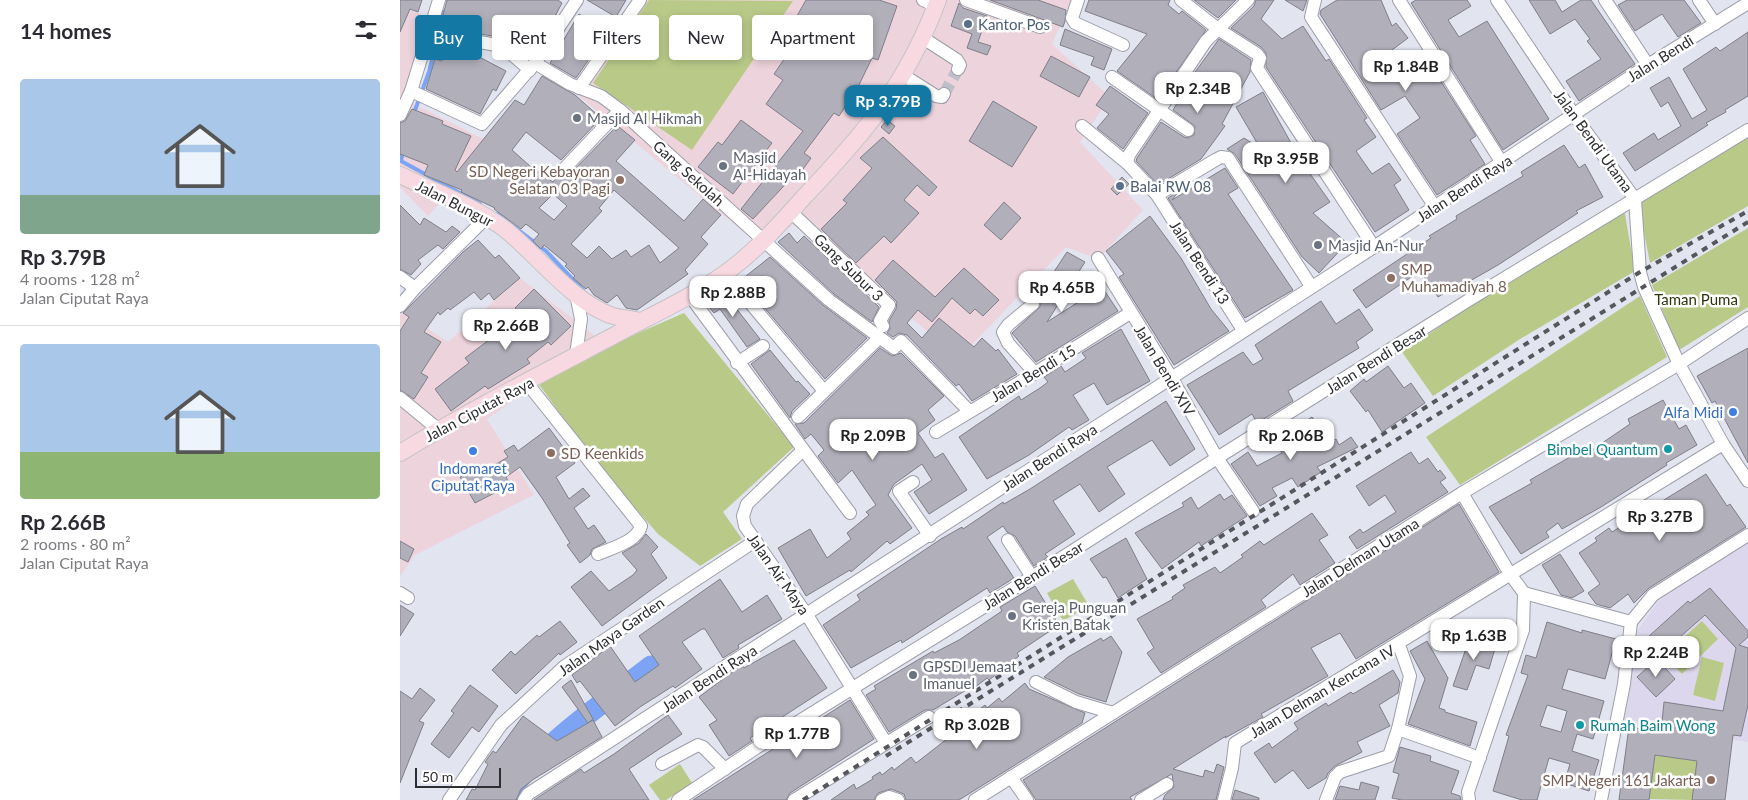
<!DOCTYPE html>
<meta charset="utf-8">
<style>
body{margin:0;font-family:Lato,sans-serif;background:#f2f2f3;color:#2b2b33;height:100vh;display:flex;flex-direction:column;font-size:19px;white-space:nowrap}
*{box-sizing:border-box;margin:0}
p{font-size:16px;color:#7c7c81}
.icon{flex:none;width:28px;height:28px;fill:none;stroke:currentColor;stroke-width:2;stroke-linecap:round;stroke-linejoin:round}
.map{position:relative;flex:1;overflow:hidden}
.details{display:flex;flex-direction:column;background:#fff;width:400px}
.details>*{flex:none}
.guide{position:absolute;left:15px;top:15px;width:475px;height:45px;display:flex;gap:10px}
.scale{position:absolute;left:15px;bottom:12px;width:86px;box-sizing:border-box;padding-left:5px;border:2px solid #2d2e32;border-top:0;font-size:14px;line-height:18px;white-space:nowrap;color:#2d2e32;-webkit-text-stroke:4px #fff;paint-order:stroke}
.price{position:absolute;translate:-50% -42px;padding:0 11px;border-radius:10px;background:#fff;color:#222;font-size:16px;line-height:32px;filter:drop-shadow(0 1px 2px #0008)}
.price::after{content:'';position:absolute;left:50%;top:30px;width:15px;height:11px;margin-left:-8px;background:inherit;clip-path:polygon(0 0,100% 0,50% 100%)}
.price.active{background:#1379a4;color:#fff}
ul{padding:0;list-style:none}
li{display:grid;align-content:center;gap:10px;height:265px;padding:0 20px}
li+li{border-top:1px solid #e1e1e2}
li span{display:grid;place-items:center;height:155px;border-radius:5px;color:#555}
li>.icon{margin-inline-start:auto}
span .icon{width:90px;height:90px;fill:#fffc;stroke-width:1}
li b{font-size:21px}
h2{display:flex;justify-content:space-between;align-items:center;height:60px;padding:0 20px;font-size:21px}
.tag{padding:0 18px;border-radius:5px;background:#fff;box-shadow:0 2px 8px #0003;font-size:18px;line-height:45px}
.tag.active{background:#1379a4;color:#fff}
main{display:flex;flex:1;min-height:0}
.map>svg:first-child{display:block}
.commercial{fill:#edd3db}
.education{fill:#ddd7ed}
.green{fill:#b9ca88}
.lines{fill:none;stroke-linecap:round;stroke-linejoin:round}
.stream{stroke:#7da4f4;stroke-width:4}
.river{stroke:#7da4f4;stroke-width:21}
.building{fill:#b0afba;stroke:#7f7f89;fill-rule:evenodd}
.minor-tunnel{stroke:#bec0c9;stroke-width:12;stroke-dasharray:12 6;stroke-linecap:butt}
.minor-casing{stroke:#9c9ea9;stroke-width:14}
.major-casing{stroke:#c4c4c6;stroke-width:18}
.minor{stroke:#fff;stroke-width:12}
.major{stroke:#f8d9e2;stroke-width:16}
.rail{stroke:#56575d;stroke-width:4;stroke-dasharray:6 6;stroke-linecap:butt}
.service-dot{fill:#5c6f8a;stroke:#fff;stroke-width:2}
.worship-dot{fill:#6b7280;stroke:#fff;stroke-width:2}
.education-dot{fill:#8d6e63;stroke:#fff;stroke-width:2}
.shop-dot{fill:#3f7fe0;stroke:#fff;stroke-width:2}
.culture-dot{fill:#0f9aa8;stroke:#fff;stroke-width:2}
.labels{text-anchor:middle;dominant-baseline:central;stroke-width:5;stroke-linejoin:round;paint-order:stroke}
.service-label{font-size:15px;fill:#4e5e75;stroke:#fff;text-anchor:start}
.street-label{font-size:15px;fill:#2d2e32;stroke:#fff}
.worship-label{font-size:15px;fill:#5b616d;stroke:#fff;text-anchor:start}
.education-label{font-size:15px;fill:#785e54;stroke:#fff;text-anchor:end}
.park-label{font-size:15px;fill:#2d350d;stroke:#fff}
.shop-label{font-size:15px;fill:#366cbe;stroke:#fff;text-anchor:end}
.culture-label{font-size:15px;fill:#0d838f;stroke:#fff;text-anchor:end}
</style>
<main>
<section class="details">
<h2>14 homes<svg class="icon" aria-label="filters" viewBox="0 0 24 24"><path d="M4 7h16M4 17h16"/><circle cx="9" cy="7" r="2"/><circle cx="15" cy="17" r="2"/></svg></h2>
<ul>
<li><span style="background:linear-gradient(#a9c7e8 75%,#7fa58c 0)"><svg class="icon" aria-label="home" viewBox="0 0 24 24"><path d="M3 11l9-7 9 7M6 9v11h12V9"/></svg></span><div><b>Rp 3.79B</b><p>4 rooms · 128 m²</p><p>Jalan Ciputat Raya</p></div></li>
<li><span style="background:linear-gradient(#a9c7e8 70%,#8fb573 0)"><svg class="icon" aria-label="home" viewBox="0 0 24 24"><path d="M3 11l9-7 9 7M6 9v11h12V9"/></svg></span><div><b>Rp 2.66B</b><p>2 rooms · 80 m²</p><p>Jalan Ciputat Raya</p></div></li>
</ul>
</section>
<div class="map">
<svg width="1348" height="800" viewBox="0 0 1348 800">
<rect width="100%" height="100%" fill="#e2e4ef"/>
<g class="commercial">
<path d="M237,0H671L652,44L710,97L680,142L743,210L698,259L666,247L559,358L397,222L362,247L175,93Z"/>
<path d="M0,7L29,17L8,101L83,139L59,190H51L28,216L0,187Z"/>
<path d="M120,278L208,346L138,383L87,419L134,495L15,555L0,576V310L48,342Z"/>
</g>
<path class="education" d="M1348,542V742L1220,723L1233,637L1259,600Z"/>
<g class="green">
<path d="M249,0L393,1L292,150L193,83Z"/>
<path d="M1348,126V206L1250,263L1237,196Z"/>
<path d="M1223,203L1235,271L1120,339L1033,396L1002,352Z"/>
<path d="M1348,228V307L1279,350L1252,285Z"/>
<path d="M1240,296L1267,357L1060,485L1026,437Z"/>
<path d="M284,313L394,447L323,512L342,539L300,566L258,534L195,462L138,383L208,346Z"/>
<path d="M673,579L689,606L663,621L647,593Z"/>
<path d="M1302,621L1318,639L1282,674L1264,655Z"/>
<path d="M1302,657L1324,663L1315,701L1293,695Z"/>
<path d="M1255,755L1297,761L1292,800L1249,799Z"/>
<path d="M280,764L292,783L266,800H260L249,785Z"/>
</g>
<g class="lines">
<g class="stream">
<path d="M14,113L29,72L44,12"/>
<path d="M3,151L1,161L80,204"/>
<path d="M97,214L146,251L183,290"/>
</g>
<path class="river" d="M104,800C140,744 200,706 251,666"/>
</g>
<g class="building">
<path d="M0,0H22L18,12L10,9L0,32Z"/>
<path d="M47,0H158L162,3L152,22L149,21L144,35L134,50L103,38L70,32L59,28L61,21L43,15Z"/>
<path d="M187,0H226L216,17Z"/>
<path d="M406,0H479L497,6L478,60L472,58L457,89L439,116L434,113L404,153L411,158L398,176L395,174L353,219L341,209L403,131L366,104L383,80L374,74L400,36L389,30Z"/>
<path d="M590,0H638L666,10L665,21L663,27Z"/>
<path d="M689,0H770L768,5L779,14L782,11L806,30L757,99L717,71L747,34L685,11Z"/>
<path d="M794,0H836L818,18Z"/>
<path d="M856,0H874L861,19L882,39L903,26L926,61L929,59L967,118L964,120L976,137L956,151L972,174L989,163L1001,180L994,185L1009,210L975,232L866,67V53L861,47L831,28L854,6Z"/>
<path d="M885,0H907L903,11Z"/>
<path d="M937,0H981L992,26L996,23L1008,38L976,62L987,80L1021,60L1024,66L1029,63L1076,136L1070,140L1085,164L1037,195L997,134L1020,118L1005,96L981,110L920,14L921,10Z"/>
<path d="M1016,0H1067L1071,6L1048,20L1059,37L1087,21L1149,119L1103,150L1011,3Z"/>
<path d="M1129,0H1155L1162,12L1181,0H1191L1235,64L1179,101L1166,81L1201,59L1187,41L1190,39L1175,19L1150,34Z"/>
<path d="M1227,0H1284L1301,23L1278,37L1262,14L1235,31L1218,5Z"/>
<path d="M559,3L563,8L587,16L578,42L591,46L587,55L567,48L572,34L551,26Z"/>
<path d="M179,14L207,33L176,78L150,63Z"/>
<path d="M665,29L712,49L704,70L691,65L694,57L660,45Z"/>
<path d="M1348,32V96L1325,110L1326,112L1306,123L1308,125L1235,171L1223,153L1254,133L1258,140L1281,126L1268,102L1261,107L1250,88L1269,77L1292,119L1307,110L1283,69L1316,47L1320,51Z"/>
<path d="M819,39L851,60L850,72L822,124L825,126L801,159L758,185L736,161L737,158L761,122L784,137L788,138L794,135L795,126L773,110L784,91L782,90Z"/>
<path d="M49,41L106,71L96,91L93,89L80,114L26,89L35,59L42,61Z"/>
<path d="M651,56L690,77L679,97L640,76Z"/>
<path d="M142,76L175,95L201,118L161,160L126,132L112,150L131,167L153,182L158,176L166,178L214,129L216,131L219,127L235,140L216,161L284,221L303,199L321,215L301,237L308,244L285,270L288,274L237,310L226,308L217,295L207,303L194,295L188,287L186,289L173,278L175,276L165,266L167,264L144,245L141,249L133,241L139,234L126,224L121,229L94,209L95,208L61,192L62,190L24,175L28,165L0,154V123L5,121L12,109L43,121L42,124L71,136L55,170L57,172L115,100L124,105ZM214,190L269,239L279,248L260,263L249,245L231,257L226,250L212,259L199,246L187,258L171,244L202,211L199,208ZM153,194L167,206L154,220L139,208Z"/>
<path d="M710,86L748,113L723,149L697,128L709,114L696,105Z"/>
<path d="M863,92L891,143L889,144L930,202L913,213L947,243L919,273L902,257L835,154L827,149L844,138L860,148L836,107Z"/>
<path d="M593,101L637,127L612,167L569,141Z"/>
<path d="M341,120L372,143L333,194L298,167L318,142L322,145Z"/>
<path d="M487,120L495,126L489,134L481,127Z"/>
<path d="M483,137L537,187L529,196L517,185L504,200L519,213L491,243L484,236L456,263L421,229L447,203L443,200L472,168L460,158Z"/>
<path d="M1164,145L1179,168L1185,164L1203,197L1176,211L1178,213L1098,265L1063,285L1062,282L1038,297L1020,271L966,308L953,290L1031,238L1029,236L1057,219L1056,216L1123,176L1121,172Z"/>
<path d="M825,168L838,188L828,194L893,290L845,318L768,198L778,192L772,200Z"/>
<path d="M722,177L729,184L717,195L711,189Z"/>
<path d="M604,202L621,218L601,240L584,225Z"/>
<path d="M0,205L20,225L24,218L46,232L52,226L60,232L43,249L38,245L18,260L21,264L11,275L0,269Z"/>
<path d="M750,216L781,258L811,309L829,331L774,365L719,277L724,274L706,251Z"/>
<path d="M389,233L397,243L404,236L479,307L472,322L434,294L378,242Z"/>
<path d="M78,240L95,258L99,255L120,278L94,300L89,293L81,300L74,292L50,310L48,308L40,315L38,312L24,332L41,342L21,373L28,377L14,399L0,390V331L9,317L3,313L63,252Z"/>
<path d="M667,252L685,262L647,322L702,287L718,311L636,362L612,333L640,307V298L638,296Z"/>
<path d="M370,257L424,306L467,338L425,379L341,280Z"/>
<path d="M493,260L535,297L564,268L599,300L583,316L575,309L570,314L552,298L532,322L518,310L507,323L522,338L539,318L574,347L582,338L596,351L598,349L617,374L572,401L559,384L556,386L507,335L499,333L493,337L487,333L490,329L489,321L496,309L497,302L475,280Z"/>
<path d="M134,289L171,326L151,345L148,342L127,359L130,363L88,389L85,386L51,411L35,389L69,363L65,358L122,315L115,308Z"/>
<path d="M318,292L321,297L325,294L360,339L347,347L320,309L314,313L305,302Z"/>
<path d="M921,301L936,324L959,309L973,330L956,342L959,348L888,391L893,401L857,423L852,414L819,435L787,385L843,352L853,365L863,359L855,345Z"/>
<path d="M721,329L750,381L707,405L694,383L673,395L689,420L672,430L669,427L629,455L587,479L559,437L619,396L621,400L640,388L648,382L644,377L661,366L665,372L686,358L682,353Z"/>
<path d="M480,348L492,356L501,353L544,396L528,410L535,420L518,433L535,458L543,453L567,490L529,514L514,492L532,480L522,464L494,484L488,495L512,528L490,544L487,541L451,572L450,570L406,596L378,548L410,529L427,558L451,539L447,533L469,515L466,512L476,505L452,470L438,483L418,456L424,450L411,434L405,439L395,424L404,423Z"/>
<path d="M1348,348V463L1315,401L1312,403L1297,376Z"/>
<path d="M370,350L396,382L398,381L410,394L392,411L390,418L351,364Z"/>
<path d="M988,366L1004,388L1011,383L1025,403L982,432L968,410L966,412L950,391L964,379L966,382Z"/>
<path d="M1263,400L1279,429L1286,425L1297,445L1266,463L1267,465L1201,507L1162,529L1158,523L1146,532L1149,537L1121,554L1089,507L1132,483L1130,480L1189,446L1192,450L1230,424L1228,419Z"/>
<path d="M766,401L795,449L770,466L752,440L707,467L725,494L699,512L680,484L653,501L675,534L645,554L648,557L634,566L615,536L607,532L603,526L587,537L614,578L590,593L587,588L502,643L501,640L451,668L423,625L460,600L457,595L541,539L562,527L563,529L603,502L604,504L630,489Z"/>
<path d="M912,417L930,442L936,439L939,445L951,437L958,447L917,467L921,472L898,487L892,478L872,488L877,496L860,506L831,464L848,452L857,466L882,453L876,444L899,430L897,427Z"/>
<path d="M149,428L175,463L156,477L169,499L183,488L190,496L174,508L188,529L194,525L206,542L192,549L190,555L180,563L167,545L170,543L142,498L120,467L106,477L110,485L75,503L60,477L74,469L78,475L108,457L104,451L114,445L118,451Z"/>
<path d="M1011,452L1019,464L1028,458L1038,472L1040,470L1046,478L1040,482L1048,492L957,549L949,537L960,529L963,533L996,512L985,495L969,506L956,486Z"/>
<path d="M1306,474L1327,506L1330,504L1346,527L1249,588L1234,603L1228,594L1210,608L1196,604L1188,593L1200,584L1179,553L1197,541L1195,538L1209,528L1212,532Z"/>
<path d="M820,494L824,500L832,495L847,516L801,546L799,542L762,569L735,533L784,506L782,503L791,497L798,509Z"/>
<path d="M1059,504L1099,572L956,659L940,633L911,648L928,676L861,714L863,717L825,738L826,736L773,769L803,777L805,770L814,773L817,764L824,767L816,800H763L765,795L774,787L772,774L730,797L732,800H636L623,780Z"/>
<path d="M912,513L928,535L919,540L935,563L900,585L893,574L861,600L866,607L761,673L747,653L754,648L737,619L773,599L772,597L785,588L783,585L815,567L820,573L843,557L841,555L860,541L864,545Z"/>
<path d="M246,534L258,547L251,554L267,578L202,626L171,587L191,571L209,591L233,575L237,570L222,553L239,543Z"/>
<path d="M726,538L747,579L718,598L706,577L703,578L690,559Z"/>
<path d="M0,541L14,549L8,562L0,558Z"/>
<path d="M1160,554L1184,591L1172,598L1161,595L1142,565Z"/>
<path d="M320,579L342,612L367,595L382,619L338,645L339,648L323,658L305,629H302L282,642L302,669L275,688L273,686L240,707L215,726L180,681L177,683L172,675L210,646L235,682L259,665L239,636Z"/>
<path d="M635,586L659,625L617,653L619,656L589,680L587,678L570,691L568,689L533,710H525L489,732L466,695L476,689L474,686L533,651L534,653L559,640L602,611L600,607Z"/>
<path d="M1310,588L1348,631V637L1339,645L1348,648V705L1341,736L1333,735L1325,800H1292L1297,761L1255,755L1249,800H1219L1229,727L1261,732L1264,702L1323,711L1336,648L1305,615L1263,652L1248,637L1288,601L1290,603Z"/>
<path d="M0,605L14,614L0,636Z"/>
<path d="M160,621L177,642L160,655L159,653L116,694L92,670L111,651L115,655L137,635L139,637Z"/>
<path d="M1147,622L1182,633V630L1216,639L1205,679L1168,669L1162,689L1204,701L1193,739L1177,734L1172,751L1199,760L1189,791L1164,783L1170,764L1149,758L1137,800H1122L1093,791L1109,736L1106,735L1128,675L1121,673L1126,655L1136,658ZM1147,705L1167,711L1161,732L1140,726Z"/>
<path d="M711,636L722,652L706,702L679,694L644,677L668,657L701,638L703,641Z"/>
<path d="M1070,637L1096,645L1089,669L1076,665L1067,690L1053,686Z"/>
<path d="M394,640L427,688L350,738L352,741L329,756L309,725L317,720L299,697L342,665L344,668Z"/>
<path d="M1027,641L1048,678L1039,708L1045,710V712L1077,722L1070,746L1008,724L1025,679L1010,651Z"/>
<path d="M1257,659L1275,679L1256,697L1237,677Z"/>
<path d="M993,670L1000,682L998,693L979,705L990,726L957,742L962,752L935,766L928,773L926,778L908,789L893,770L875,783L854,753L869,743L872,748L898,729L894,723L926,703L928,706L951,692L953,694Z"/>
<path d="M171,680L193,719L188,723L162,687Z"/>
<path d="M625,683L629,689L685,713L682,723L559,800H506L504,794L491,789L478,793L474,800H431L454,784L456,789L473,779L472,777L480,772L482,775L492,767L494,770L511,757L516,763L569,722L567,719L585,705L587,708L599,698L602,702Z"/>
<path d="M70,685L98,706L79,732L72,727L49,758L31,744L54,713L51,711Z"/>
<path d="M20,688L35,700L19,721L24,723L0,783V691L12,699Z"/>
<path d="M450,700L474,739L390,793L386,800H293Z"/>
<path d="M268,715L282,734L229,769L249,800H134L181,769L184,773L214,754Z"/>
<path d="M123,716L157,741L193,720L202,737L134,779L121,789L116,800H66L72,789L75,790L88,764L85,762L93,751L96,753Z"/>
<path d="M1000,747L1031,756L1030,761L1059,771L1051,793L1060,796L1061,800H1002L992,798L999,774L993,772Z"/>
<path d="M961,782L979,787L975,800H935L940,786L959,790Z"/>
<path d="M835,790L859,798V800H832Z"/>
</g>
<g class="lines">
<path class="minor-tunnel" d="M544,94L558,69"/>
<g class="minor-casing">
<g id="minor">
<path d="M523,0L536,6"/>
<path d="M566,0L640,27"/>
<path d="M678,0L672,18L675,23L723,45"/>
<path d="M781,0L818,29L857,54L860,58L857,68L974,247"/>
<path d="M915,0L911,17L1035,207"/>
<path d="M999,0L1102,163"/>
<path d="M1097,0L1174,115L1235,199L1240,272L1244,287L1279,364L1323,444L1348,481"/>
<path d="M1205,0L1248,65"/>
<path d="M1299,0L1315,24"/>
<path d="M33,26L68,40L102,46L130,70"/>
<path d="M523,38L557,60L560,65L558,69"/>
<path d="M135,63L170,84L201,96L220,110L429,300L494,348L501,341L569,411"/>
<path d="M503,75L536,96L542,97L544,94"/>
<path d="M712,77L788,130"/>
<path d="M179,88L240,0"/>
<path d="M11,91L82,124L135,63L177,0"/>
<path d="M0,115L11,91L39,0"/>
<path d="M682,126L727,163"/>
<path d="M163,170L220,110"/>
<path d="M757,195L817,159L821,157L828,158L911,286"/>
<path d="M391,212L489,305L480,321L483,326"/>
<path d="M698,258L771,377L817,458L853,511"/>
<path d="M325,273L424,391"/>
<path d="M0,277L15,288"/>
<path d="M176,294L181,319L176,355"/>
<path d="M290,296L450,513"/>
<path d="M633,304L608,325L603,332L608,343L635,373"/>
<path d="M0,306L15,288L87,217"/>
<path d="M843,330L757,195L727,163L729,155L806,41L848,0"/>
<path d="M337,363L363,346"/>
<path d="M127,383L241,526C237,542 211,548 198,554"/>
<path d="M0,398L39,430"/>
<path d="M398,417L479,338"/>
<path d="M536,432L635,373L730,313"/>
<path d="M403,450L347,504L343,516L345,526L407,615L486,743"/>
<path d="M513,482L499,491L530,536"/>
<path d="M1062,493L1110,574L1124,593L1123,630L1068,792L1069,800"/>
<path d="M608,540L632,577"/>
<path d="M0,593L8,598"/>
<path d="M1124,593L1231,622"/>
<path d="M999,645L1010,676L998,729L1080,758"/>
<path d="M636,682L676,702L713,713"/>
<path d="M262,764L298,745L303,747L325,769"/>
<path d="M611,777L627,800"/>
<path d="M49,800L101,725L165,666L355,541"/>
<path d="M124,800L128,794L974,247L1248,65L1348,3"/>
<path d="M278,800L356,748L632,577L817,458L1072,298L1348,130"/>
<path d="M394,800L529,717"/>
<path d="M482,800L489,797L498,800"/>
<path d="M575,800L1062,493L1279,364L1348,318"/>
<path d="M741,800L767,784"/>
<path d="M824,800L832,768L835,743L1323,444"/>
<path d="M926,800L935,777L940,772L989,756L998,729"/>
<path d="M1201,800L1224,684L1231,622L1253,595L1348,535"/>
</g>
</g>
<g class="major-casing">
<g id="major">
<path d="M0,175C35,192 75,206 106,230C138,256 171,300 210,315C219,318 230,319 240,321"/>
<path d="M0,453C70,410 143,373 215,335C252,315 290,298 324,274C354,253 379,225 403,198C464,134 507,84 538,0"/>
</g>
</g>
<use href="#minor" class="minor"/>
<use href="#major" class="major"/>
<g class="rail">
<path d="M486,756L1348,222"/>
<path d="M403,800L1240,272L1348,211"/>
</g>
</g>
<g class="service-dot">
<circle cx="568" cy="24" r="5"/>
<circle cx="720" cy="186" r="5"/>
</g>
<g class="worship-dot">
<circle cx="177" cy="118" r="5"/>
<circle cx="323" cy="166" r="5"/>
<circle cx="918" cy="245" r="5"/>
<circle cx="612" cy="616" r="5"/>
<circle cx="513" cy="675" r="5"/>
</g>
<g class="education-dot">
<circle cx="220" cy="180" r="5"/>
<circle cx="991" cy="278" r="5"/>
<circle cx="151" cy="453" r="5"/>
<circle cx="1311" cy="780" r="5"/>
</g>
<g class="shop-dot">
<circle cx="1333" cy="412" r="5"/>
<circle cx="73" cy="451" r="5"/>
</g>
<g class="culture-dot">
<circle cx="1268" cy="449" r="5"/>
<circle cx="1180" cy="725" r="5"/>
</g>
<g class="labels">
<g class="service-label">
<text x="578" y="24">Kantor Pos</text>
<text x="730" y="186">Balai RW 08</text>
</g>
<g class="street-label">
<text transform="translate(1260 58) rotate(-32)">Jalan Bendi</text>
<text transform="translate(1194 141) rotate(54)">Jalan Bendi Utama</text>
<text transform="translate(289 173) rotate(42)">Gang Sekolah</text>
<text transform="translate(1064 188) rotate(-33)">Jalan Bendi Raya</text>
<text transform="translate(55 203) rotate(27)">Jalan Bungur</text>
<text transform="translate(800 262) rotate(57)">Jalan Bendi 13</text>
<text transform="translate(449 267) rotate(44)">Gang Subur 3</text>
<text transform="translate(976 359) rotate(-32)">Jalan Bendi Besar</text>
<text transform="translate(765 370) rotate(59)">Jalan Bendi XIV</text>
<text transform="translate(633 373) rotate(-31)">Jalan Bendi 15</text>
<text transform="translate(79 409) rotate(-28)">Jalan Ciputat Raya</text>
<text transform="translate(649 457) rotate(-33)">Jalan Bendi Raya</text>
<text transform="translate(960 557) rotate(-32)">Jalan Delman Utama</text>
<text transform="translate(379 574) rotate(55)">Jalan Air Maya</text>
<text transform="translate(633 575) rotate(-32)">Jalan Bendi Besar</text>
<text transform="translate(211 636) rotate(-35)">Jalan Maya Garden</text>
<text transform="translate(309 678) rotate(-33)">Jalan Bendi Raya</text>
<text transform="translate(922 691) rotate(-31)">Jalan Delman Kencana IV</text>
</g>
<g class="worship-label">
<text x="187" y="118">Masjid Al Hikmah</text>
<text x="333" y="157">Masjid<tspan x="333" dy="17">Al-Hidayah</tspan></text>
<text x="928" y="245">Masjid An-Nur</text>
<text x="622" y="607">Gereja Punguan<tspan x="622" dy="17">Kristen Batak</tspan></text>
<text x="523" y="666">GPSDI Jemaat<tspan x="523" dy="17">Imanuel</tspan></text>
</g>
<g class="education-label">
<text x="210" y="171">SD Negeri Kebayoran<tspan x="210" dy="17">Selatan 03 Pagi</tspan></text>
<text x="1001" y="269" text-anchor="start">SMP<tspan x="1001" dy="17">Muhamadiyah 8</tspan></text>
<text x="161" y="453" text-anchor="start">SD Keenkids</text>
<text x="1301" y="780">SMP Negeri 161 Jakarta</text>
</g>
<g class="park-label">
<text x="1296" y="299">Taman Puma</text>
</g>
<g class="shop-label">
<text x="1323" y="412">Alfa Midi</text>
<text x="73" y="468" text-anchor="middle">Indomaret<tspan x="73" dy="17">Ciputat Raya</tspan></text>
</g>
<g class="culture-label">
<text x="1258" y="449">Bimbel Quantum</text>
<text x="1190" y="725" text-anchor="start">Rumah Baim Wong</text>
</g>
</g>
</svg>
<div class="scale">50 m</div>
<b class="price" style="left:1006px;top:92px">Rp 1.84B</b>
<b class="price" style="left:798px;top:114px">Rp 2.34B</b>
<b class="price active" style="left:488px;top:127px">Rp 3.79B</b>
<b class="price" style="left:886px;top:184px">Rp 3.95B</b>
<b class="price" style="left:662px;top:313px">Rp 4.65B</b>
<b class="price" style="left:333px;top:318px">Rp 2.88B</b>
<b class="price" style="left:106px;top:351px">Rp 2.66B</b>
<b class="price" style="left:473px;top:461px">Rp 2.09B</b>
<b class="price" style="left:891px;top:461px">Rp 2.06B</b>
<b class="price" style="left:1260px;top:542px">Rp 3.27B</b>
<b class="price" style="left:1074px;top:661px">Rp 1.63B</b>
<b class="price" style="left:1256px;top:678px">Rp 2.24B</b>
<b class="price" style="left:577px;top:750px">Rp 3.02B</b>
<b class="price" style="left:397px;top:759px">Rp 1.77B</b>
<div class="guide">
<a class="tag active">Buy</a>
<a class="tag">Rent</a>
<a class="tag">Filters</a>
<a class="tag">New</a>
<a class="tag">Apartment</a>
</div>
</div>
</main>
